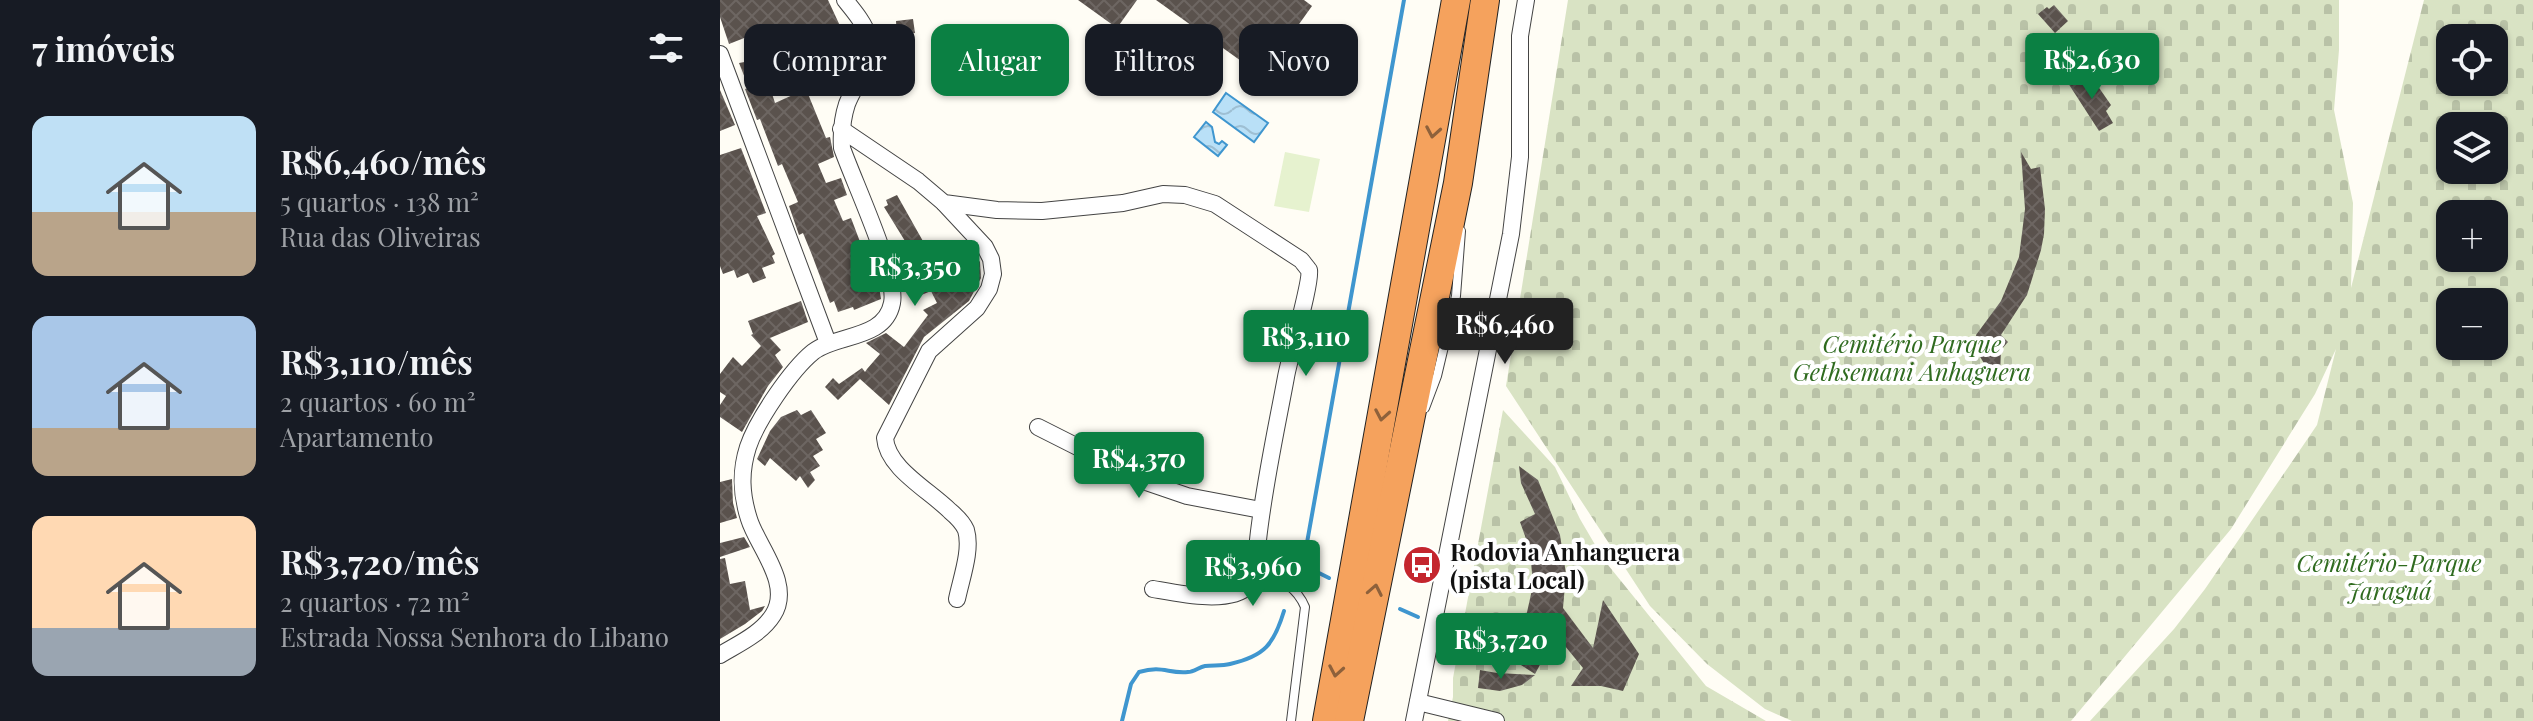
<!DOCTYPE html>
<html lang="pt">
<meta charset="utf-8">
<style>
body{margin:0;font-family:"Playfair Display",serif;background:#20242c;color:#f1f3f6;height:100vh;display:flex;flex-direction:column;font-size:30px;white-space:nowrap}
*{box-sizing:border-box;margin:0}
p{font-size:26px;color:#9ea1a6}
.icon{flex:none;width:44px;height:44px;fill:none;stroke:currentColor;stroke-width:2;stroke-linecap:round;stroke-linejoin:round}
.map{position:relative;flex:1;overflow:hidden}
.panel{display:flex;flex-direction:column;background:#171b24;width:720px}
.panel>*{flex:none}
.hud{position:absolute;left:24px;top:24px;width:760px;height:72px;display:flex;gap:16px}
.controls{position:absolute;left:1716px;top:24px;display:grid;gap:16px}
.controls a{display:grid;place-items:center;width:72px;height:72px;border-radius:16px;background:#171b24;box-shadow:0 2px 6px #0004;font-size:40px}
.price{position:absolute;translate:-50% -68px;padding:0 18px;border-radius:8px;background:#0b8043;color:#fff;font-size:26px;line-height:52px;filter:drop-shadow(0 2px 4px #0008)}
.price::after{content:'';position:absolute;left:50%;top:48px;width:24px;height:18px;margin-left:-12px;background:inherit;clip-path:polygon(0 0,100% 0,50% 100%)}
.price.selected{background:#222;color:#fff}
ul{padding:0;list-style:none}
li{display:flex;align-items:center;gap:24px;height:200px;padding:0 32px}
li span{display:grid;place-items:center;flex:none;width:224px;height:160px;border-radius:16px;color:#555}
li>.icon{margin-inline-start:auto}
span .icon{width:96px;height:96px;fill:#fffc;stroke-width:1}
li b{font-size:34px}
h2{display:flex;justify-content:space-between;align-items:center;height:96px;padding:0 32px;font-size:34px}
.pill{padding:0 28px;border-radius:16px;background:#171b24;box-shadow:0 2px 6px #0004;font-size:28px;line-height:72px}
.pill.selected{background:#0b8043;color:#fff}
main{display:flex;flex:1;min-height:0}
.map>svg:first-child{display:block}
.cemetery{fill:url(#cemetery-stones);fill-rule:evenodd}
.pitch{fill:#e6f2cf}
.water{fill:url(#water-waves);stroke:#3f96cf;stroke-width:2}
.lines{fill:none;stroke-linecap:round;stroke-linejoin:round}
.stream{stroke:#3f96cf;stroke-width:4}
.building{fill:url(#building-cross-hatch);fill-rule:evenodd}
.lane-casing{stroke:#444;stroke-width:10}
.street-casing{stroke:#444;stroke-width:18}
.highway-casing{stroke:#222;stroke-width:30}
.lane{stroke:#fff;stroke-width:8}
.street{stroke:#fff;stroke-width:16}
.highway{stroke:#f5a25d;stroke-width:28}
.oneway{stroke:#8e613b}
.labels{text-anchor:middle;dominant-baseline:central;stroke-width:8;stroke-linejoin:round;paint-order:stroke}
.park-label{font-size:24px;font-style:italic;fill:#2f6b1f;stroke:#fff}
.poi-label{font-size:24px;font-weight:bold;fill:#111;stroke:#fff;text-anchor:start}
</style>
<main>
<section class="panel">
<h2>7 imóveis<svg class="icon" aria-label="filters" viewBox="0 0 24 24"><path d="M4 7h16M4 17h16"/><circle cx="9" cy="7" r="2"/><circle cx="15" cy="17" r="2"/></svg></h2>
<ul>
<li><span style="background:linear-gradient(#bfe0f5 60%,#b9a48a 0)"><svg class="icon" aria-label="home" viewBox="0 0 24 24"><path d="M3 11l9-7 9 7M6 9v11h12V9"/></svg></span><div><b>R$6,460/mês</b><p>5 quartos · 138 m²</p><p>Rua das Oliveiras</p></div></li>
<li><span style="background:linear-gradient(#a9c7e8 70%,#b9a48a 0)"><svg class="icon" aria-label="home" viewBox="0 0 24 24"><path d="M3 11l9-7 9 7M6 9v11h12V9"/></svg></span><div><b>R$3,110/mês</b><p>2 quartos · 60 m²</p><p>Apartamento</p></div></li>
<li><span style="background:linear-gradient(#ffd9b3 70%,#9aa5b1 0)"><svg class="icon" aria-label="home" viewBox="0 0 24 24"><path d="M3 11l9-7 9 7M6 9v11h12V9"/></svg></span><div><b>R$3,720/mês</b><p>2 quartos · 72 m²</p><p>Estrada Nossa Senhora do Libano</p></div></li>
</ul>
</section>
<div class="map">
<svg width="1813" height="721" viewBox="0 0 1813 721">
<defs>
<pattern id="cemetery-stones" width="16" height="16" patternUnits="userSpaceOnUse" patternTransform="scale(2)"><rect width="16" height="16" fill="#d9e3c4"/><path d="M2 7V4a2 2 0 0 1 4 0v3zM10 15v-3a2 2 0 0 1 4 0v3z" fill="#b9c2a7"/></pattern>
<pattern id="water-waves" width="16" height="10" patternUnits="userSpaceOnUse" patternTransform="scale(2)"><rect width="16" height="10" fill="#b9e0f7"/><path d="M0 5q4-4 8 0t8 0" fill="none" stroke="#9ebfd3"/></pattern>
<pattern id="building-cross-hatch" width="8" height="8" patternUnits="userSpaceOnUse" patternTransform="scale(2)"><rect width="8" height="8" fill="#5a524d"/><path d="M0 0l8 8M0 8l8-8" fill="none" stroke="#6d6662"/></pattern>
</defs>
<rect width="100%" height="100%" fill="#fffdf5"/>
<g class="cemetery">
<path d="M848,0H1619V50L1614,110L1633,203L1631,288L1704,0H1813V721H1370L1454,629L1485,589L1597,425L1616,349L1595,394L1511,529L1351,721H1072L1045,709L987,664L930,606L786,386ZM1730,38H1774V82H1730ZM1730,126H1774V170H1730ZM1730,214H1774V258H1730ZM1730,302H1774V346H1730Z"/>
<path d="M783,410L835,467L860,519L884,560L986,686L1046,721H728L733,697V678Z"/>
</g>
<path class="pitch" d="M565,152L600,159L589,212L554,206Z"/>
<g class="water">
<path d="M506,93L548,123L534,142L493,112Z"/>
<path d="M486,122L492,127L495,142L499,144L502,141L507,145L498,156L474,137Z"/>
</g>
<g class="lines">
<g class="stream">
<path d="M609,578L583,565L684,0"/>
<path d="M680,609L698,617"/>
<path d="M402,721L411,684L419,672C443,665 448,674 468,672C474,672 479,667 485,666C493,665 502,666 510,664C545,656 554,644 564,611"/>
</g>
</g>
<g class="building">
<path d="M0,0H108L128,43L126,44L129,54L121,58L122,73L110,75L106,94L86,89L106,138L110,137L114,157L98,164L106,183L121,178L127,195L114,200L123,221L131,218L142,247L144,246L157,274L161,299L134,310L133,307L118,312L114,301L110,303L92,255L83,233L79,235L69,206L78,202L62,164L58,166L40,119L37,120L25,89L29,88L19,63L47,58L42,31L9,44L0,17ZM77,63L75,94L55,103L44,69Z"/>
<path d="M358,0H417L397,28Z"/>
<path d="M436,0H584L592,6L542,76Z"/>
<path d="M1334,5L1348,21L1335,33L1318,14L1327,7L1329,9Z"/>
<path d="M193,19L195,33L177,36L176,21Z"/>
<path d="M1361,74L1368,84L1375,82L1391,105L1386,111L1393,123L1379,131L1348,83Z"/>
<path d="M0,90L15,125L0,131Z"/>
<path d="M21,148L46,213L37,216L55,254L52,256L55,263L42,268L46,278L33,283L28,273L17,278L14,270L3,274L0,266V155Z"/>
<path d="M1301,152L1311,169L1320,167L1325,209L1324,234L1321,250L1307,295L1281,335L1288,342L1281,350L1280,375L1268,370L1259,355L1256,335L1281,301L1299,257L1305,209Z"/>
<path d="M177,195L217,266L246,261L242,242H245L260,262L261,278L249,301L204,337L169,405L140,379L118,400L105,387L113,378L119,384L142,368L145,372L147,369L160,354L146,343L166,333L184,347L208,315L203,310L217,303L211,291L194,298L186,288L189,286L181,260L193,254L164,207L168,205L166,200Z"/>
<path d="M81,301L88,322L50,338L61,350L55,355L63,367L48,386L22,432L0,417V405L6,396L0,392V374L13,357L22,366L41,346L31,335L33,334L28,321Z"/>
<path d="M77,410L81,415L91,410L106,433L96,439L103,450L93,456L100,466L90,472L95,480L88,488L80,476L76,481L50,458L45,466L37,459L50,431L61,417Z"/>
<path d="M799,466L818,480L840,535L846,574L843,608L873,648L883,600L919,654L903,691L881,686H851L863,668L836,635L815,674L787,656L804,626L813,585L810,550L800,522L815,514L801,483Z"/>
<path d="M12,479L13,503L17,518L0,523V482Z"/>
<path d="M24,537L30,547L0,557V543Z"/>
<path d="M5,558L10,584L25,581L30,610L45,606L42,611L25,624L0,639V559Z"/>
<path d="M760,670L777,673L815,675L802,685L780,691L758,688Z"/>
</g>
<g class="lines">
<g class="lane-casing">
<g id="lane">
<path d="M705,408L717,376L736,296L741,231"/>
<path d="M537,568C557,578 576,585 585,607L571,721"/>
</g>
</g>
<g class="street-casing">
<g id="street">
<path d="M0,54L108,343"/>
<path d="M121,129L198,181L224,203L277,210L322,211L403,203L443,194L465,195L495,204L581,260C582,261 588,269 589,270C592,280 569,359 566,377C556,431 544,485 538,540C537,554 539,576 528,586C510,605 456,593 433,589"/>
<path d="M224,203L265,247L271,259L273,274L269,289L257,308L209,351L165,438C167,468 209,490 230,511C236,516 243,523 246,530C252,550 241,579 237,599"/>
<path d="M318,427L429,483L467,496L541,510"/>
<path d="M0,655C18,644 41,634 53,615C73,584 37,546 29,519C21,494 20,472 28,447C37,420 71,370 93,352C116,334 165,340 172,303C178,275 133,180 122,148C121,132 122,119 127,104C135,83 155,61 149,38C145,24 134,11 125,0"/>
<path d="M698,702L776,721"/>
<path d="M694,721L791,234L800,157V36L806,0"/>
</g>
</g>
<g class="highway-casing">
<g id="highway">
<path d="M607,721L736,0"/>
<path d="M629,721L738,183L765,0"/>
</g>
</g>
<use href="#lane" class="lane"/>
<use href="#street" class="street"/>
<use href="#highway" class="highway"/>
</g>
<defs><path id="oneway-chevron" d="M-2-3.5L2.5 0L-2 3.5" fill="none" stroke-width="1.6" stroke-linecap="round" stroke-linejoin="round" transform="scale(2)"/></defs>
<g class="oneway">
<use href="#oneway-chevron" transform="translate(713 132) rotate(100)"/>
<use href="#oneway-chevron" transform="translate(662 415) rotate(100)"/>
<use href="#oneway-chevron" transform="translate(655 590) rotate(-79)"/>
<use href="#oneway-chevron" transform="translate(616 671) rotate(100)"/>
</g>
<defs>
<g id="bus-disc" transform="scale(2)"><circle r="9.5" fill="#c4262e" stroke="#fff"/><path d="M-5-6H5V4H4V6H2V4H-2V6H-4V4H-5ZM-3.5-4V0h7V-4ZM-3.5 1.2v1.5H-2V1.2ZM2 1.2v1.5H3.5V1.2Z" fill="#fff"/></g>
</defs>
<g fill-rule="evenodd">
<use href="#bus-disc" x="702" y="565"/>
</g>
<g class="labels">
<g class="park-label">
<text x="1192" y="343">Cemitério Parque<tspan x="1192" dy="28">Gethsemani Anhaguera</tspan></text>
<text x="1669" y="562">Cemitério-Parque<tspan x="1669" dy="28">Jaraguá</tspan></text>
</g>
<g class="poi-label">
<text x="730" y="551">Rodovia Anhanguera<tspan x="730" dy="28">(pista Local)</tspan></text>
</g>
</g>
</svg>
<div class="controls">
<a><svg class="icon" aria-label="locate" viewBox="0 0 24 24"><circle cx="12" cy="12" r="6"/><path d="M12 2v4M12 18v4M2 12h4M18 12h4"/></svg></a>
<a><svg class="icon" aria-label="layers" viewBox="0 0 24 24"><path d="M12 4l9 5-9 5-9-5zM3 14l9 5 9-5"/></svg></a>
<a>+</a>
<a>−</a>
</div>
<b class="price" style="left:1372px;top:101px">R$2,630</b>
<b class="price" style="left:195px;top:308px">R$3,350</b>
<b class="price selected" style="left:785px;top:366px">R$6,460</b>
<b class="price" style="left:586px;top:378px">R$3,110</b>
<b class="price" style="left:419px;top:500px">R$4,370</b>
<b class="price" style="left:533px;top:608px">R$3,960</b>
<b class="price" style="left:781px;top:681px">R$3,720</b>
<div class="hud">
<a class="pill">Comprar</a>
<a class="pill selected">Alugar</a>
<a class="pill">Filtros</a>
<a class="pill">Novo</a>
</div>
</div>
</main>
